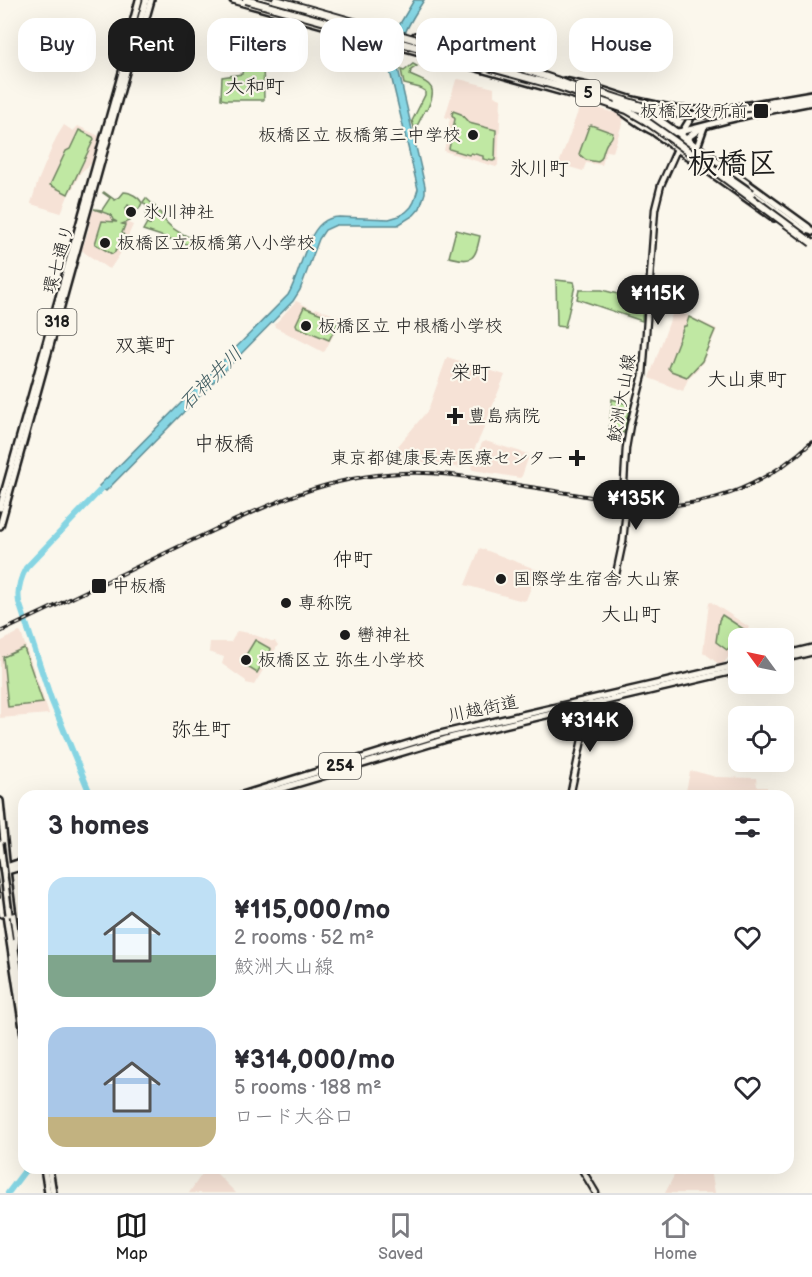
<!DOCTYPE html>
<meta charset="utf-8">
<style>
body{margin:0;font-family:"Balsamiq Sans","Klee One",sans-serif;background:#f7f7f7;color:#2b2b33;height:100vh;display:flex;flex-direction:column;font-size:22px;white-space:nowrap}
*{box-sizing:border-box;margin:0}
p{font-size:20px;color:#7c7c81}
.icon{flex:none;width:33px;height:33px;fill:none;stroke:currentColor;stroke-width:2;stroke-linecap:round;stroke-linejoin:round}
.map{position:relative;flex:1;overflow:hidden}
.details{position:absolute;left:18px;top:790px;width:776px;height:384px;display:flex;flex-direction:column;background:#fff;border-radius:18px;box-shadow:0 6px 24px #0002}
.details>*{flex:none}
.top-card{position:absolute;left:18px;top:18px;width:777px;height:54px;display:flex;gap:12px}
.needle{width:39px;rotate:303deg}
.tools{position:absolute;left:728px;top:628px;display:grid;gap:12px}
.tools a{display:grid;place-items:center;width:66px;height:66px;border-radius:12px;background:#fff;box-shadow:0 6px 24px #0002;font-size:30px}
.price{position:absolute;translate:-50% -51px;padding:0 14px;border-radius:21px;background:#1c1c1c;color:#fff;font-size:20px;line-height:39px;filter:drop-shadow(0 2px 3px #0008)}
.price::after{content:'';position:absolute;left:50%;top:36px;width:18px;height:14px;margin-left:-9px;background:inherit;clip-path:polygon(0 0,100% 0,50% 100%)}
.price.current{background:#222;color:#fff}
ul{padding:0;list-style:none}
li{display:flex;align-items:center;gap:18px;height:150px;padding:0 30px}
li span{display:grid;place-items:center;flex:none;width:168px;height:120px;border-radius:18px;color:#555}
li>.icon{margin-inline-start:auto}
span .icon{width:72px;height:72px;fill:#fffc;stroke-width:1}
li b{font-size:26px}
h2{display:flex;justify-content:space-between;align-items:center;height:72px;padding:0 30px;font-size:26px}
.tag{padding:0 21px;border-radius:18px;background:#fff;box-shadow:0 6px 24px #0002;font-size:21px;line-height:54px}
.tag.current{background:#1c1c1c;color:#fff}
.dock{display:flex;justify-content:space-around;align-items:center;height:84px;border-top:2px solid #e1e1e2;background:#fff;font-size:16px;color:#7c7c81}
.dock a{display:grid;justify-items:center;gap:3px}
.dock .current{color:#1c1c1c}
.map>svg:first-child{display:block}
.built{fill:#f6e2d6}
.green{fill:#c0e8a3;stroke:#6e8260;stroke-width:1.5}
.water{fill:#86d5e3;stroke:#5c8b93;stroke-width:1.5}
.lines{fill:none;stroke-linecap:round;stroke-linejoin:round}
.river{stroke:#86d5e3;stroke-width:6}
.secondary-casing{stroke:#1c1c1c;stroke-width:9}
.primary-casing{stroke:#1c1c1c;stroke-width:10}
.trunk-casing{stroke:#1c1c1c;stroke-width:10}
.motorway-casing{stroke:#1c1c1c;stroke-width:10}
.secondary{stroke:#fbf7ec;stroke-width:4.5}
.primary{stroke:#fbf7ec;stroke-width:5}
.trunk{stroke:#fbf7ec;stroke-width:5}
.motorway{stroke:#fbf7ec;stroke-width:6}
.rail-casing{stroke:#1c1c1c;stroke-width:4}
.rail{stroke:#fbf7ec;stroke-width:1.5;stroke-dasharray:4.5;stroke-linecap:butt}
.primary-bridge-casing{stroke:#1c1c1c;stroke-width:10;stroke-linecap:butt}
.trunk-bridge-casing{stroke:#1c1c1c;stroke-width:10;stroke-linecap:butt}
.motorway-bridge-casing{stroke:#1c1c1c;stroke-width:10;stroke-linecap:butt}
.primary-bridge{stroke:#fbf7ec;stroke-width:5}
.trunk-bridge{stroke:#fbf7ec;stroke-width:5}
.motorway-bridge{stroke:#fbf7ec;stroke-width:6}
.poi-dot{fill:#1c1c1c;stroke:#fbf7ec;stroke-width:2}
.labels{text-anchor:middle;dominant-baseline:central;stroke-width:4.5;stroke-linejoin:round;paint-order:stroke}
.shield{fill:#fbf7ec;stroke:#5f5e5a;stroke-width:1.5}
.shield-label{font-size:16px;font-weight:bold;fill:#1c1c1c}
.poi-label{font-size:18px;fill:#1c1c1c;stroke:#fbf7ec;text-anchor:start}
.street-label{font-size:18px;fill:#1c1c1c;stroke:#fbf7ec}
.neighbourhood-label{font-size:20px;fill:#1c1c1c;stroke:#fbf7ec}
.water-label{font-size:20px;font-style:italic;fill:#415d62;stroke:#fbf7ec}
.town-label{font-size:30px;font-weight:bold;fill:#1c1c1c;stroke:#fbf7ec}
</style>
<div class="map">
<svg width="812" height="1193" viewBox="0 0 812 1193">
<rect width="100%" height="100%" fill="#fbf7ec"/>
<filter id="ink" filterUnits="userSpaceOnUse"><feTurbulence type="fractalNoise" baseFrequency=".0167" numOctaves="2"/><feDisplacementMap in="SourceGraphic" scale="12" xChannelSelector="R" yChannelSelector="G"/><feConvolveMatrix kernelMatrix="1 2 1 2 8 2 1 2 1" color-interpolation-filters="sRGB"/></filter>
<g filter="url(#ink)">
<g class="built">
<path d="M459,79L494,88V96L501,99L498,165L496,167L444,151L450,119L445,117L456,80Z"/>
<path d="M581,103L615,113L624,118L613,152L606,151L602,165L586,163L583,171L559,164Z"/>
<path d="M64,125L73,131L78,126L99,136L91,164L81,172L72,190L70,191L61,213L31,204V203L38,181L56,138Z"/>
<path d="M94,209L133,225L120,254L110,269L107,268L85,253L82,250L89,228V225L92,212H93Z"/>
<path d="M296,301L315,310L316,308L342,318L325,351L323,352L275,327L274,325Z"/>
<path d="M674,309L717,329L702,364L688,379L683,391L649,378Z"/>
<path d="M447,357L505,375L481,435L473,452L463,468L421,463L393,464L388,458L428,410Z"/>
<path d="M485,441L528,454L529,456L522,476L520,478L473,470L471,468L482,443Z"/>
<path d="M480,548L538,570L526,600L523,601L465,585Z"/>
<path d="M711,602L749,627L742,639H738V644L724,663L720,665L703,652L709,603Z"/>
<path d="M237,631L249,633L271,641H275L278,645L254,685L246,683V681L222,664L224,657L209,652L210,642H231Z"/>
<path d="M19,632L21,633L49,714L0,718V642Z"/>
<path d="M595,714L619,716V740L607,737L608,734L589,730L592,716Z"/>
<path d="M694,771L716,777L756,778L757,787H767V796H685L690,772Z"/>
<path d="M206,1168L212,1169L236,1193H189Z"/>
<path d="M687,1169H711L715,1193H665L676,1172L683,1176Z"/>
</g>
<g class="green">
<path d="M244,60L263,63L264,100H226L221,99L222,77L242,74Z"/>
<path d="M413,64L417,66L411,70L410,75C430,84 439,85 427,110H425L415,130L412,121L425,95V91L420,88L404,84L401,70L404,71Z"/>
<path d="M453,111L461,114L469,123L496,130L495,160L493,161L483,159V156L471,153L469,155L449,149L455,119L452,115Z"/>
<path d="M591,125L613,133C612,140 611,138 607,143C604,147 603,155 601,159L599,160L598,162L586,160L579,154L589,126Z"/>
<path d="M79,130L93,137L94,139L68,194L50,185L66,151L70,149Z"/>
<path d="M104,192L115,200L120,197L124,192C130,192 139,197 142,203L139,209L136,210L128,205L125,210C129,212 131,217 130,221L122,224L125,225L122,233L124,235L115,252L112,254L95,244L102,221L117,222L113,220L111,215L94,209L102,210L110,198L103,193Z"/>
<path d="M146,198C149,201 156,207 159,211C162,215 163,219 167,223C176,233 188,236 200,242L195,247L143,230L147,223L150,225L152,221L146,215L147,207L143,202Z"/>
<path d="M456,230L480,236C475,260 473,263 449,257Z"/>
<path d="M556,280L574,282L575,286L565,327L557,326Z"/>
<path d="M579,290H602L641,300L643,302L642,321L577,299Z"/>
<path d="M304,307L339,321L329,340L297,327L296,324Z"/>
<path d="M689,317L715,330L702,361L687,377L671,371L668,368L684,326H686Z"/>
<path d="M612,399L630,405L624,433L609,430Z"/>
<path d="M722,615L745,630L738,639L737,643L734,642L727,650L716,642L719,620Z"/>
<path d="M255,640L271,649L257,673L241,663Z"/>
<path d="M24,648L43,703L8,707L3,657Z"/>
</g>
<path class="water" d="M414,0H424C411,20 399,39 397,64L425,186V193L420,208L414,215L398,225H336L325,230L319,239L300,290L293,301L106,491L99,486L288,295C300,275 305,237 322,223C327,219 333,217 339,217L389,219L399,216L406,212L411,207L414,202L418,189L388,63L389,49L398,27Z"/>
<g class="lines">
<g class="river">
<path d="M91,796L51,699L19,602C17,589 20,579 26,568L108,482"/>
<path d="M8,1193L27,1168"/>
</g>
<g class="secondary-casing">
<g id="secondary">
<path d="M615,579L623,541L627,500L623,499L626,448L630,425L643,375L655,209L661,185L677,149"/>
<path d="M570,796L590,702"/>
<path d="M581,1168L596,1193"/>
</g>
</g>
<g class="primary-casing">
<g id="primary">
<path d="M129,37L139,0"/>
<path d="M132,64L134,60L151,0"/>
<path d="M653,115L808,227L812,232"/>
<path d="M655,133L774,218"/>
<path d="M0,508L133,33"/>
<path d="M0,526L146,0"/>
<path d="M0,801L7,871L16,938L15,946"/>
<path d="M0,875L24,1035"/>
<path d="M0,901L2,914"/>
<path d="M14,942L24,1006"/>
<path d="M44,1168L48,1193"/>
<path d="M49,1168L53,1193"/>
</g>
</g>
<g class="trunk-casing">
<g id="trunk">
<path d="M233,0L581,97"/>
<path d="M415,36L516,64"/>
<path d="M564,81L587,86"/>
<path d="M599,89L633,100L675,109L714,111L812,94"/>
<path d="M582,91L615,102"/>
<path d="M618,109C630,116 645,130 658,133C675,136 716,122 735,118C760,112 786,107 812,102"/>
<path d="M647,111C658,127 672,126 677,149"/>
<path d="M679,147L686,139L701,128"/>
<path d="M681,147L685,144H693"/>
<path d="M697,147L704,127"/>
<path d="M678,148L683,131L694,113"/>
<path d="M752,193L804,230L810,231"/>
<path d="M783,655L812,648"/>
<path d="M783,659L812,652"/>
<path d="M239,796L440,734L738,665"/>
<path d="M256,796L453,737L738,670"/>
<path d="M0,869L24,861"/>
<path d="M0,873L24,866"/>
</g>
</g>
<g class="motorway-casing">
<g id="motorway">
<path d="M260,0L311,14"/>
<path d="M276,0L329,15"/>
<path d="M768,106L812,98"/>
</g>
</g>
<use href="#secondary" class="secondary"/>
<use href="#primary" class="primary"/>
<use href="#trunk" class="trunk"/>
<use href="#motorway" class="motorway"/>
<g class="rail-casing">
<path id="rail" d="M0,632C60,604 120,575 180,546C253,512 320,476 402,473C439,471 475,478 511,484C552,490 594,498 636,504C702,512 764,487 812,442"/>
</g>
<use href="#rail" class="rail"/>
<g class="primary-bridge-casing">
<path id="primary-bridge" d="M0,843L9,914"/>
</g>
<g class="trunk-bridge-casing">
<path id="trunk-bridge" d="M719,170L752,193"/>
</g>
<g class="motorway-bridge-casing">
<g id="motorway-bridge">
<path d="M246,0L557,86L627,110L646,121L673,140L812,243"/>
<path d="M329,15L459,52L514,66L556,80L584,91"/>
<path d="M582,87C615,97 657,114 690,115C716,116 743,108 769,104"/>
<path d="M618,103L655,113"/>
</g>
</g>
<use href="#primary-bridge" class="primary-bridge"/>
<use href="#trunk-bridge" class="trunk-bridge"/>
<use href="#motorway-bridge" class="motorway-bridge"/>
</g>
</g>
<g class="poi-dot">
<rect x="753" y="103" width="16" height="16" rx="3"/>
<circle cx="473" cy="135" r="6"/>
<circle cx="131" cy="212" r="6"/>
<circle cx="105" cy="243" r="6"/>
<circle cx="306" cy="326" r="6"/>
<path d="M452 407h6v6h6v6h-6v6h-6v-6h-6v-6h6z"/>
<path d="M574 449h6v6h6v6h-6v6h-6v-6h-6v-6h6z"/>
<circle cx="501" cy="579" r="6"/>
<rect x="91" y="578" width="16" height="16" rx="3"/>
<circle cx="286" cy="603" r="6"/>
<circle cx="345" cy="635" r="6"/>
<circle cx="246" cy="660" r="6"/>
</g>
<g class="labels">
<g class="shield">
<rect x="576" y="80" width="24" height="26" rx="4.5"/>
<rect x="37.5" y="309" width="39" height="26" rx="4.5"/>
<rect x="319" y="753" width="42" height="26" rx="4.5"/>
</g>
<g class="shield-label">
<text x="588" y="93">5</text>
<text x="57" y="322">318</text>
<text x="340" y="766">254</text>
</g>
<g class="poi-label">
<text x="748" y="111" text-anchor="end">板橋区役所前</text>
<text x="461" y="135" text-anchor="end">板橋区立 板橋第三中学校</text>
<text x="143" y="212">氷川神社</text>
<text x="117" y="243">板橋区立板橋第八小学校</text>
<text x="318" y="326">板橋区立 中根橋小学校</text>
<text x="468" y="416">豊島病院</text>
<text x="564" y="458" text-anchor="end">東京都健康長寿医療センター</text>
<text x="513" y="579">国際学生宿舎 大山寮</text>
<text x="112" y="586">中板橋</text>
<text x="298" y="603">専称院</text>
<text x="357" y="635">轡神社</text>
<text x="258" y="660">板橋区立 弥生小学校</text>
</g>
<g class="street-label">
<text transform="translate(59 259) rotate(-74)">環七通り</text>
<text transform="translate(622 398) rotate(-80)">鮫洲大山線</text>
<text transform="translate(483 709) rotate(-12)">川越街道</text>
</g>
<g class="neighbourhood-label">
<text x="255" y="87">大和町</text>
<text x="539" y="169">氷川町</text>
<text x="145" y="346">双葉町</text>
<text x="471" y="373">栄町</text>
<text x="747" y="380">大山東町</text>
<text x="224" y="444">中板橋</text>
<text x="353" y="560">仲町</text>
<text x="631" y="615">大山町</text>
<text x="201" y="730">弥生町</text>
</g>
<g class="water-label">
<text transform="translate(211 379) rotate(-45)">石神井川</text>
</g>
<g class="town-label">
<text x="732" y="164">板橋区</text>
</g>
</g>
</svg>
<div class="tools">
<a><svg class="needle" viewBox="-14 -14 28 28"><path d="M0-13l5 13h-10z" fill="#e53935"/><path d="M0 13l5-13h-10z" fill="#7c7c81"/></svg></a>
<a><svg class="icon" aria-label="locate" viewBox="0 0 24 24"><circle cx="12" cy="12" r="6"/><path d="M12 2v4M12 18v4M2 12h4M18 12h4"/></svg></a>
</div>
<b class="price current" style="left:658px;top:326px">¥115K</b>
<b class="price" style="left:636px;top:531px">¥135K</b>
<b class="price" style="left:590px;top:753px">¥314K</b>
<div class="top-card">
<a class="tag">Buy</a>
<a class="tag current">Rent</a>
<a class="tag">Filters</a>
<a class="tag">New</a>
<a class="tag">Apartment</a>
<a class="tag">House</a>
</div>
<section class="details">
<h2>3 homes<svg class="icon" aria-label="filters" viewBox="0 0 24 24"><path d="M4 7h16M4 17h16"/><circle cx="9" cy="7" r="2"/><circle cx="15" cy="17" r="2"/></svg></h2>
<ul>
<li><span style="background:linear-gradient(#bfe0f5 65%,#7fa58c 0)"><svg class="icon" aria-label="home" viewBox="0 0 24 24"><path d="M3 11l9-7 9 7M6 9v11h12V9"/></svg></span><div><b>¥115,000/mo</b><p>2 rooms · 52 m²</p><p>鮫洲大山線</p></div><svg class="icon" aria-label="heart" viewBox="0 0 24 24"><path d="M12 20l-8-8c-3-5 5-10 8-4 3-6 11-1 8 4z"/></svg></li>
<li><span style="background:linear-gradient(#a9c7e8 75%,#c2b280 0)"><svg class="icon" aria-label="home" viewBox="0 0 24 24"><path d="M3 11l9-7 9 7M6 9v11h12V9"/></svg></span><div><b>¥314,000/mo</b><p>5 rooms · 188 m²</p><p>ロード大谷口</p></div><svg class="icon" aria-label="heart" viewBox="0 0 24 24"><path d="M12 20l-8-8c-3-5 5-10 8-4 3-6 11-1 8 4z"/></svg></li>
</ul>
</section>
</div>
<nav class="dock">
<a class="current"><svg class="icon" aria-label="map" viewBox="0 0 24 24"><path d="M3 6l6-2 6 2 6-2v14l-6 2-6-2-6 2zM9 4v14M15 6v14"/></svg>Map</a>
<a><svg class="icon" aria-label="saved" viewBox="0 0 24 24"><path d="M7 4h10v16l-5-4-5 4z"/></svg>Saved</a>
<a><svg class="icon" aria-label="home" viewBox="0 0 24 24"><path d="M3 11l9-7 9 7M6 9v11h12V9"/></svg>Home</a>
</nav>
